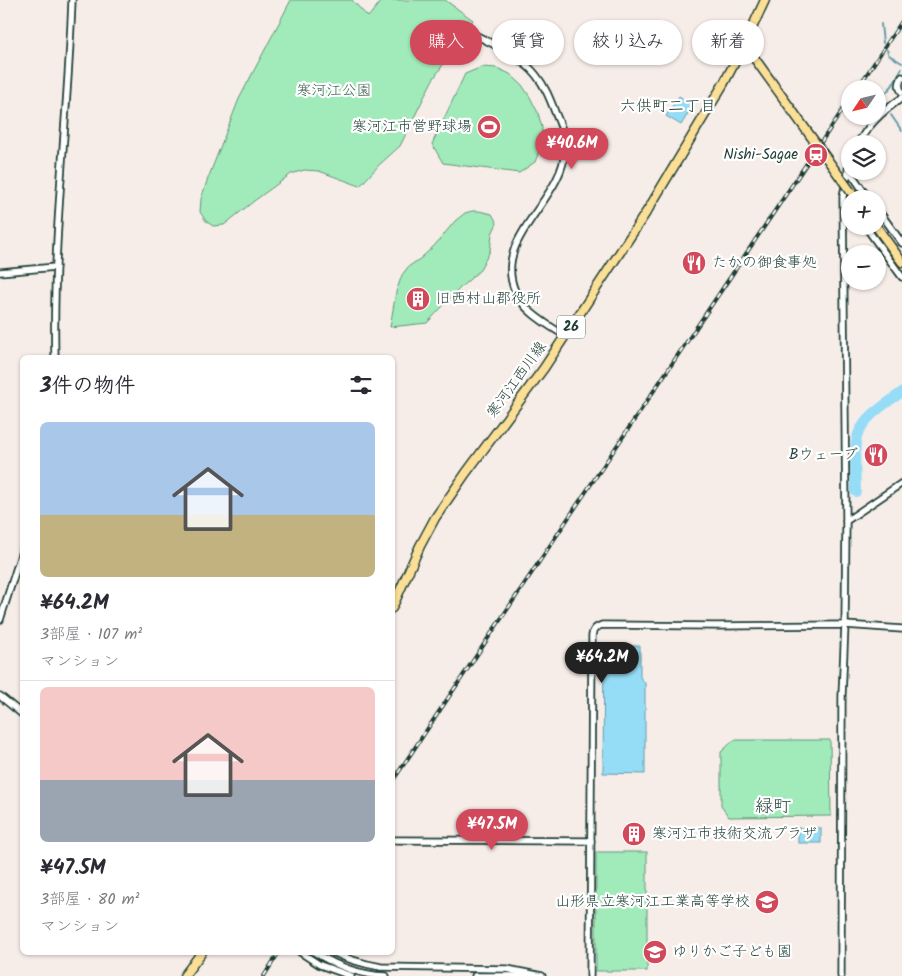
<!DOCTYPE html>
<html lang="ja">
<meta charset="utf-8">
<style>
body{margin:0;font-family:Kalam,"Klee One",sans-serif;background:#f7f7f7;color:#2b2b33;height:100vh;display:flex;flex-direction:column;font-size:19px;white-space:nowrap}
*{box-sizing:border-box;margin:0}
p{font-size:16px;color:#7c7c81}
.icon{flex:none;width:28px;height:28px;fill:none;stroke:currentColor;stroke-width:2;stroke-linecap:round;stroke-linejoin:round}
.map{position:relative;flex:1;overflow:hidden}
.drawer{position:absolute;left:20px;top:355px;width:375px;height:600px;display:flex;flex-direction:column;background:#fff;border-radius:8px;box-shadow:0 1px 4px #0004}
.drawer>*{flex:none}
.banner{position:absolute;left:410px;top:20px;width:416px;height:45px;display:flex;gap:10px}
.needle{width:32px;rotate:235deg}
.controls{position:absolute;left:841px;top:80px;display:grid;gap:10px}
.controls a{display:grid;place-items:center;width:45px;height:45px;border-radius:50%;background:#fff;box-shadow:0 1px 4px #0004;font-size:25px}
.price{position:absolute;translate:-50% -42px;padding:0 11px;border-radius:18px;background:#d1495b;color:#fff;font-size:16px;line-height:32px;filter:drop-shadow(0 1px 2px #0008)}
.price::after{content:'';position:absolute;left:50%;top:30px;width:15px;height:11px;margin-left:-8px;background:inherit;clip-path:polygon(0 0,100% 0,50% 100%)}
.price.on{background:#222;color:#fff}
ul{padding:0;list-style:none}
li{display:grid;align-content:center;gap:10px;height:265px;padding:0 20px}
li+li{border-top:1px solid #e1e1e2}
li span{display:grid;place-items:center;height:155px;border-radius:8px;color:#555}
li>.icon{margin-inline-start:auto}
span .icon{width:90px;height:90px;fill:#fffc;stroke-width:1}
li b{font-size:21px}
h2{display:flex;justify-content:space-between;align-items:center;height:60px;padding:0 20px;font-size:21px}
.pill{padding:0 18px;border-radius:22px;background:#fff;box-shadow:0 1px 4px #0004;font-size:18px;line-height:45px}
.pill.on{background:#d1495b;color:#fff}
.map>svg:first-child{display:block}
.green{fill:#a1ebba;stroke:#609477}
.water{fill:#95dcf7;stroke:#669ca9}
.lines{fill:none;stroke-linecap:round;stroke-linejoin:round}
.stream{stroke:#669ca9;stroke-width:2}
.river{stroke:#95dcf7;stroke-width:10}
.minor-casing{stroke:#1f3d34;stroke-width:9}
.major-casing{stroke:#1f3d34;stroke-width:11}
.minor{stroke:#fff;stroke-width:5.5}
.major{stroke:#fbdf96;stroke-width:8}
.rail-casing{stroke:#1f3d34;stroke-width:4}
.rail{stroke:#fff;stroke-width:2;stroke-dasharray:5.5;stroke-linecap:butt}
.major-bridge-casing{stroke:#1f3d34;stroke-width:11;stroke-linecap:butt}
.major-bridge{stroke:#fbdf96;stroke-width:8}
.labels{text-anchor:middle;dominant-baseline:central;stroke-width:4.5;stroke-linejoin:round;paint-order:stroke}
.shield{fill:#fff;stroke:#627771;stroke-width:1}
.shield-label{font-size:14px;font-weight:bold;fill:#1f3d34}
.park-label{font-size:15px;fill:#39604f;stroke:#fff}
.poi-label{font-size:15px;fill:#1f3d34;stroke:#fff;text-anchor:end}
.street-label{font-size:15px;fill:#1f3d34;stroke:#fff}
.neighbourhood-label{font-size:16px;fill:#1f3d34;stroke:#fff}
.quarter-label{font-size:18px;fill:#1f3d34;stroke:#fff}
</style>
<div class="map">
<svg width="902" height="976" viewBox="0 0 902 976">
<rect width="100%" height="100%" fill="#f7ede8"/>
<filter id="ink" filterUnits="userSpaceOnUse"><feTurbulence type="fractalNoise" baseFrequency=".02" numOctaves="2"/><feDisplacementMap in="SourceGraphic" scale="10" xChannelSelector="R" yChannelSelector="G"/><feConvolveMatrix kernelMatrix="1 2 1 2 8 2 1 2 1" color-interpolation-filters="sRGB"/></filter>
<g filter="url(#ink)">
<g class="green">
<path d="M291,0H352L368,17L382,0H445L473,20L432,81L400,146L379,165L360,186L319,171L304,170L291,174L254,201L224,225L213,226L206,221L200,212L201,199L207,181L239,99Z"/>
<path d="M482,67L497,68L510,74L522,85L530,97L538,113L542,127V144L535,162L519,173L443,163L432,144L465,74Z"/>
<path d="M472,211H479L492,214L497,223L492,234L490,251L480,270L460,288L427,323L390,327L396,292L402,275L408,267L421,258L435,245L455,221L465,213Z"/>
<path d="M734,740H830L831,816L729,817L721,806V752Z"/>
<rect x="596" y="852" width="51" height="119"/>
</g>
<g class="water">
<path d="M679,96L693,105L681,125L666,116Z"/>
<path d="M604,645L640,646V677L645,683V774L603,773Z"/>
<rect x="798" y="828" width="23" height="15"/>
</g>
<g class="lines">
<g class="stream">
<path d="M881,24L883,43"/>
<path d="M887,50L889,55L902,63"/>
<path d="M882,103L881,98L892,86L902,68"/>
<path d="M891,115L902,131"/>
</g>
<path class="river" d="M856,492C856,477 853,447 858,434C866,415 886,404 902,392"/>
<g class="minor-casing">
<g id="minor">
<path d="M469,32C491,43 521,56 536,75C545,86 550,99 555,112C560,124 566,137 565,149C564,200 492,237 515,291C523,311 547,324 565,336"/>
<path d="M902,77C899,83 898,87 902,92"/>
<path d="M858,144C868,124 884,110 902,98"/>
<path d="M848,169L869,199"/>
<path d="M878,210L902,243"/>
<path d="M865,226L902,277"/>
<path d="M0,272L56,267"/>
<path d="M55,358C52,238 68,119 72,0"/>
<path d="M846,521L902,483"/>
<path d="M0,620L22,551"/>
<path d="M0,696L22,714"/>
<path d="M392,840L591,841"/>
<path d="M300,952L320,965L351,976"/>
<path d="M314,952C336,966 360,975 386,976"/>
<path d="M333,952C348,960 364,964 381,967L507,969L542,976"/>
<path d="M475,976H527"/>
<path d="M590,976L592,636C593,629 596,627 602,625L716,626L845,625L902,629"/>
<path d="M841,976L842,696L845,625L846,521L843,196L850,163"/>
</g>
</g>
<g class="major-casing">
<g id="major">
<path d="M745,43L755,59"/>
<path d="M876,226L902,262"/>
<path d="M392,608L420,546L435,518L466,473L544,368L649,208L724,83L745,43L765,0"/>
<path d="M184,976L202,952"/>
</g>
</g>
<use href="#minor" class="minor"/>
<use href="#major" class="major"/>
<g class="rail-casing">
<g id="rail">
<path d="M857,89L902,21"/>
<path d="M392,782L571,514L850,99"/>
<path d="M264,976L279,952"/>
</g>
</g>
<use href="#rail" class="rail"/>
<g class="major-bridge-casing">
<path id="major-bridge" d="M755,59L856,199"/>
</g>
<use href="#major-bridge" class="major-bridge"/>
</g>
</g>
<defs>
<g id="stadium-disc" transform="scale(1.25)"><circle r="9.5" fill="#d1495b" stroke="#fff"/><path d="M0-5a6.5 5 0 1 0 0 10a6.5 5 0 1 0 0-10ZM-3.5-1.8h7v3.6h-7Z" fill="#fff"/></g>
<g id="station-disc" transform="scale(1.25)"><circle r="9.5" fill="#d1495b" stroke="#fff"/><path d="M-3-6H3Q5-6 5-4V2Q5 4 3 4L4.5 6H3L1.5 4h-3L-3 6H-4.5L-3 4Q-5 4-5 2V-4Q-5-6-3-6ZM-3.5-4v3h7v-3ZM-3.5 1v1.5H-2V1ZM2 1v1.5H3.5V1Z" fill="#fff"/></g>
<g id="restaurant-disc" transform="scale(1.25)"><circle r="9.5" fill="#d1495b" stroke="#fff"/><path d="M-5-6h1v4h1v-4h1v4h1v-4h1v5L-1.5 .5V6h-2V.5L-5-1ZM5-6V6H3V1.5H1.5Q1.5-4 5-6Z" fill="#fff"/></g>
<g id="building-disc" transform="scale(1.25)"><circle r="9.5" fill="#d1495b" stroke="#fff"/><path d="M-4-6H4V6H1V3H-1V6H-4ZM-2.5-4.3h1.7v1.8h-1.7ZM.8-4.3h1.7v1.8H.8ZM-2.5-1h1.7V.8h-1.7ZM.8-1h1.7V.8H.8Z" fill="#fff"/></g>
<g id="school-disc" transform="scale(1.25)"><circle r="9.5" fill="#d1495b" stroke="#fff"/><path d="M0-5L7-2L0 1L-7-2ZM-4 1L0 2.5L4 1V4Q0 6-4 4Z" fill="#fff"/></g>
</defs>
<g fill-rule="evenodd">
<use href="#stadium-disc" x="489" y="127"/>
<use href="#station-disc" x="816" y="155"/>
<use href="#restaurant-disc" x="694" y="263"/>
<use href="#building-disc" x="418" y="299"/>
<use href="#restaurant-disc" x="876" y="455"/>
<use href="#building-disc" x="634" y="834"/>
<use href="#school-disc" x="767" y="902"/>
<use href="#school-disc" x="655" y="952"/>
</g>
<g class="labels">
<rect class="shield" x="557" y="315.5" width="28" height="23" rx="4"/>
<g class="shield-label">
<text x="571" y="327">26</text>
</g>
<g class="park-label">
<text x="334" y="91">寒河江公園</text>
</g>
<g class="poi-label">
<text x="472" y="127">寒河江市営野球場</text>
<text x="798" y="155">Nishi-Sagae</text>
<text x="712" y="263" text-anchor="start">たかの御食事処</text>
<text x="436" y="299" text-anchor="start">旧西村山郡役所</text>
<text x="858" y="455">Bウェーブ</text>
<text x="652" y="834" text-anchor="start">寒河江市技術交流プラザ</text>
<text x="750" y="902">山形県立寒河江工業高等学校</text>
<text x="672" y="952" text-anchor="start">ゆりかご子ども園</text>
</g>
<g class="street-label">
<text transform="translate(517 380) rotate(-54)">寒河江西川線</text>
</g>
<g class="neighbourhood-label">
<text x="668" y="106">六供町二丁目</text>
</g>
<g class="quarter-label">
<text x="773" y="807">緑町</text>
</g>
</g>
</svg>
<div class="controls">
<a><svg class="needle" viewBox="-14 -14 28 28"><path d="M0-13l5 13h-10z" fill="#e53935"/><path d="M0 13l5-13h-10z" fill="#7c7c81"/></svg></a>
<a><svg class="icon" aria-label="layers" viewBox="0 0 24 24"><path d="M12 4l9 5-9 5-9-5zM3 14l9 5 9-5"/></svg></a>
<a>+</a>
<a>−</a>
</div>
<b class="price" style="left:572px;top:170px">¥40.6M</b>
<b class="price on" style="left:602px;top:684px">¥64.2M</b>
<b class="price" style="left:492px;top:851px">¥47.5M</b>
<div class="banner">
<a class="pill on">購入</a>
<a class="pill">賃貸</a>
<a class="pill">絞り込み</a>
<a class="pill">新着</a>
</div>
<section class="drawer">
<h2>3件の物件<svg class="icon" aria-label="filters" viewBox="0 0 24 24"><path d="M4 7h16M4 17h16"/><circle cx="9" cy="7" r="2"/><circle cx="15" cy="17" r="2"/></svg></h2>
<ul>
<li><span style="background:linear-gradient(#a9c7e8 60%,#c2b280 0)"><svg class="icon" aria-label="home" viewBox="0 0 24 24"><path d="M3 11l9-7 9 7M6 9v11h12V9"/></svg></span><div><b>¥64.2M</b><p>3部屋 · 107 m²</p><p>マンション</p></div></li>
<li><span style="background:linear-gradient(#f6c9c9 60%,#9aa5b1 0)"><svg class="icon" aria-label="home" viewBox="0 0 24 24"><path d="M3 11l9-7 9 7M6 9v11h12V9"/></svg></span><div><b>¥47.5M</b><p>3部屋 · 80 m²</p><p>マンション</p></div></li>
</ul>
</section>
</div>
